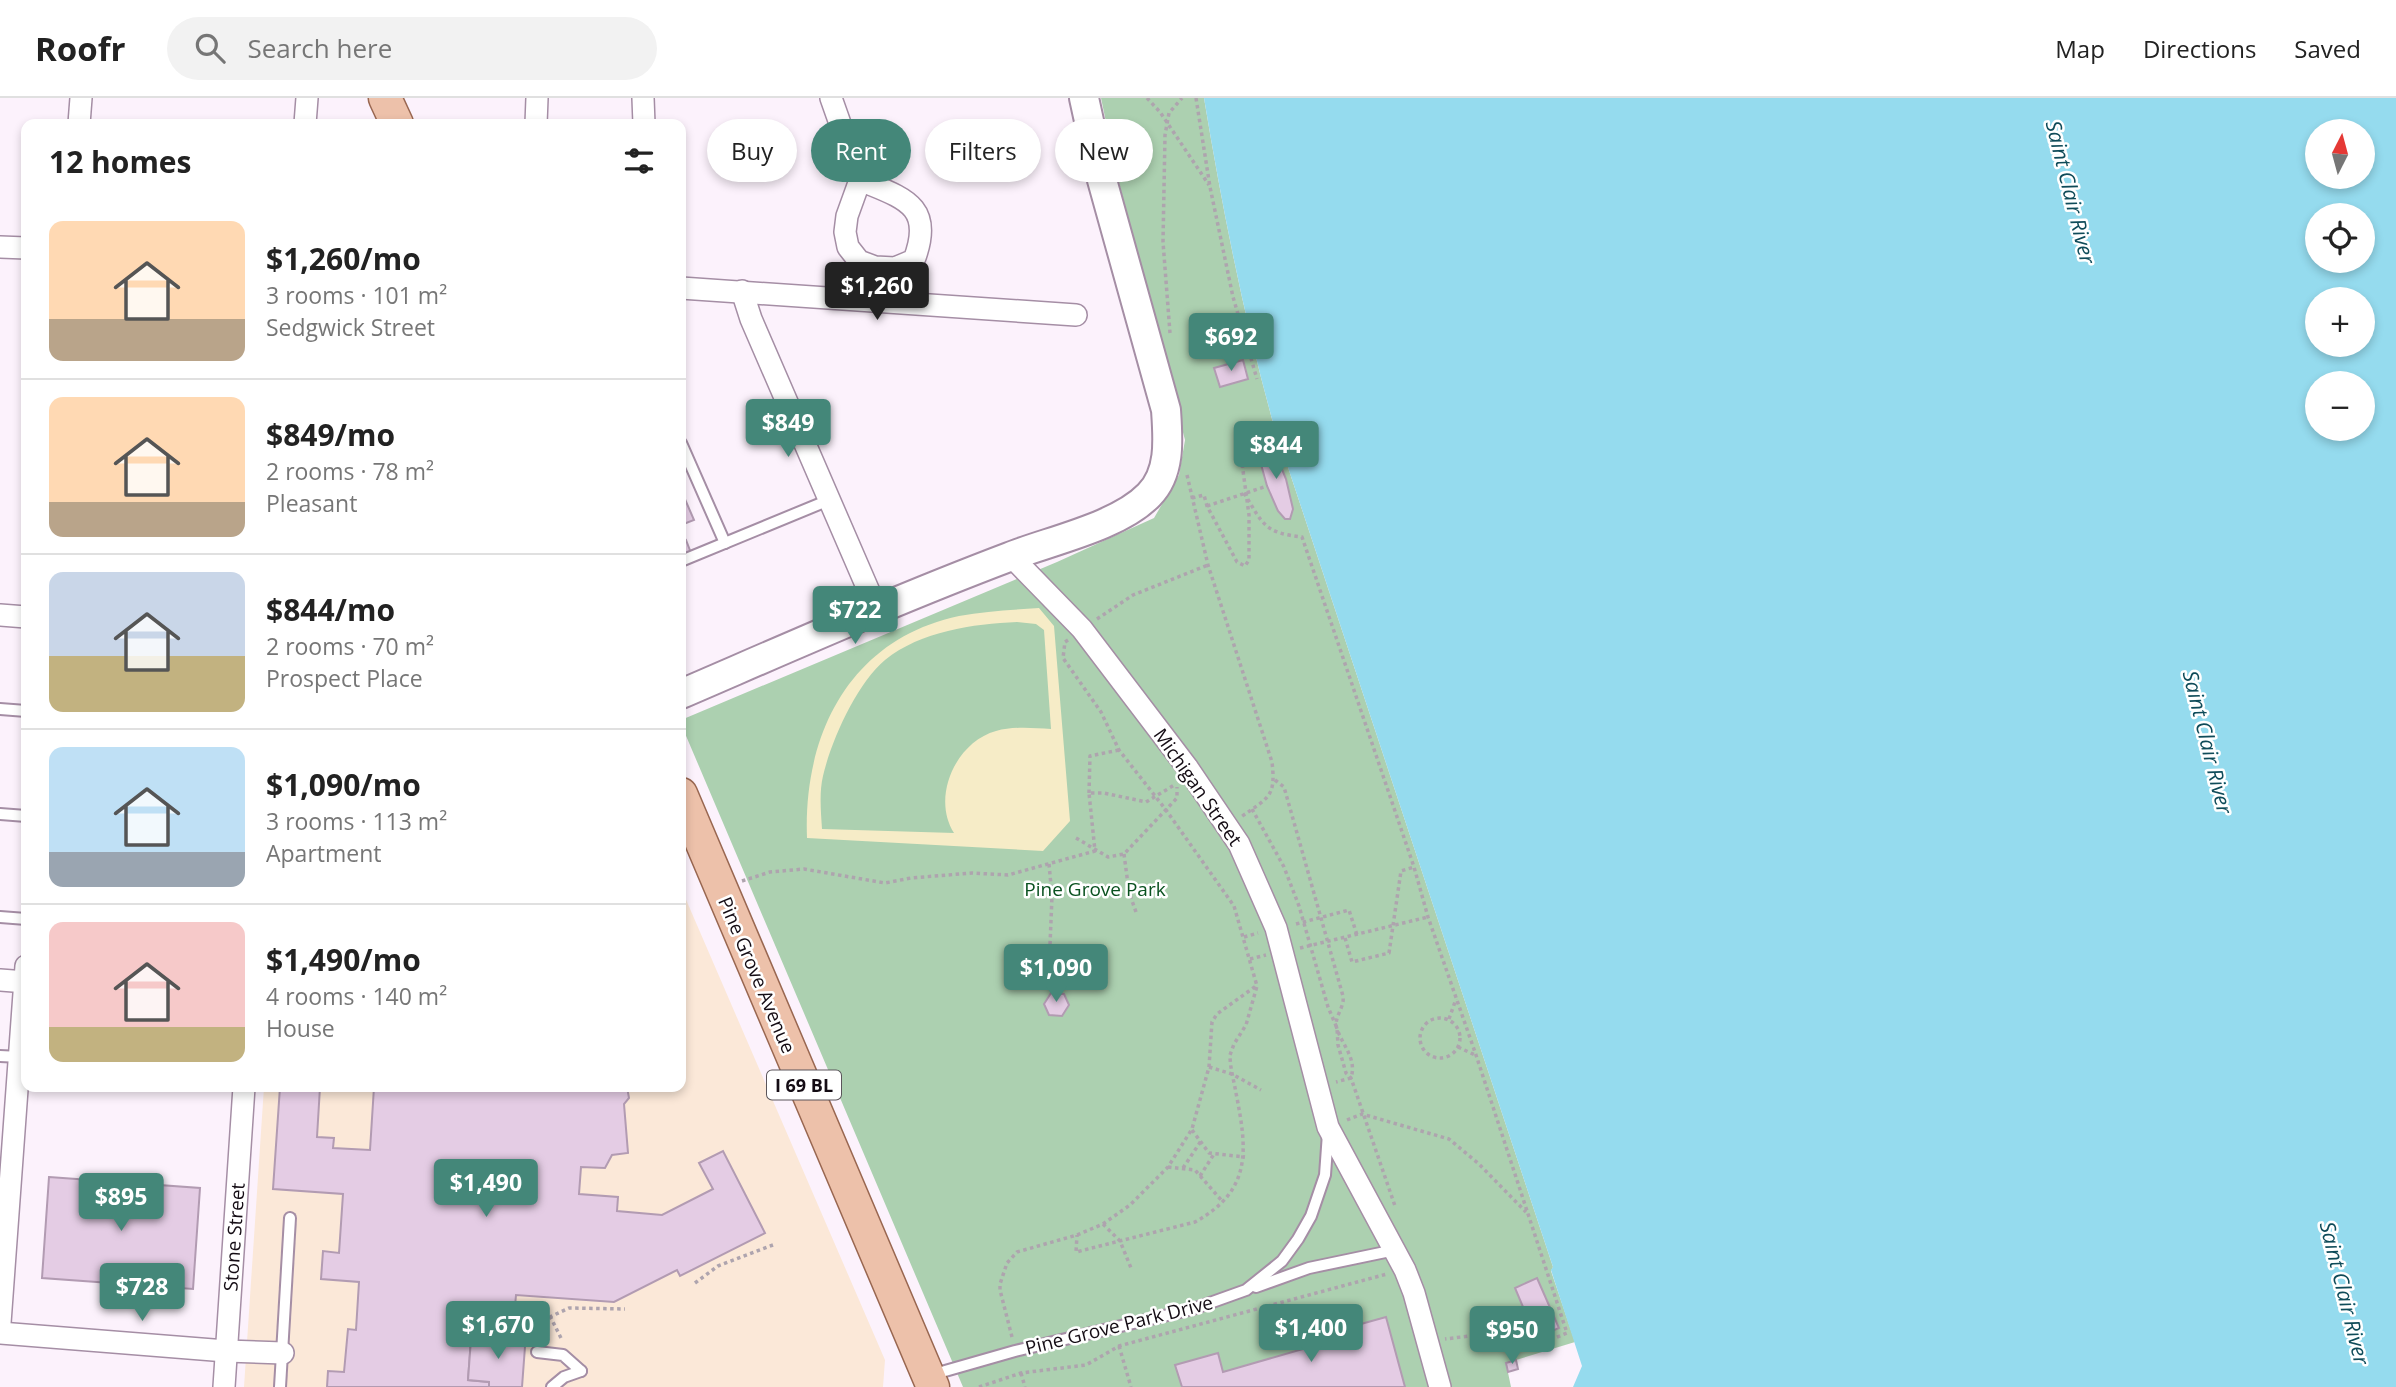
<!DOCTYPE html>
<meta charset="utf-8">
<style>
body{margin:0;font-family:"Open Sans",sans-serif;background:#f2f2f2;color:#222;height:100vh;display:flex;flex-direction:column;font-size:26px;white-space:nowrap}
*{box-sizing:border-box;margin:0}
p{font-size:23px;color:#767676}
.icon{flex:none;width:38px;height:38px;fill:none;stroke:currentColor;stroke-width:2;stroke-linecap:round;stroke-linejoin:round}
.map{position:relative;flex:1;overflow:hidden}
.details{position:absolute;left:21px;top:21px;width:665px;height:973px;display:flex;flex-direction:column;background:#fff;border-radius:14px;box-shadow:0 4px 10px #0003}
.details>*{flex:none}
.top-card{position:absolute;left:707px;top:21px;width:665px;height:63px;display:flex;gap:14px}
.needle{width:46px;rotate:6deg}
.buttons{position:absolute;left:2305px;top:21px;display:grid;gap:14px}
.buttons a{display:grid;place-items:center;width:70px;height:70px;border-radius:50%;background:#fff;box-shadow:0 4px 10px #0003;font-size:35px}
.price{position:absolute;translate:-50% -60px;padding:0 16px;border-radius:7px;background:#448779;color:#fff;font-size:23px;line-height:46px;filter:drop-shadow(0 2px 4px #0008)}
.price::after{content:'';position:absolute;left:50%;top:42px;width:21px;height:16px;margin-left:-10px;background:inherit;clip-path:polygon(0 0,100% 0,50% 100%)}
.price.active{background:#222;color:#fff}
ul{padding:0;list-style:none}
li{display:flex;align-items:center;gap:21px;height:175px;padding:0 28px}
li+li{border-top:2px solid #e0e0e0}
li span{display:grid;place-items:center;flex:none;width:196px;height:140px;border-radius:14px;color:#555}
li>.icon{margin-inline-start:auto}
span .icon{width:84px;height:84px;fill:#fffc;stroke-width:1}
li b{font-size:30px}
h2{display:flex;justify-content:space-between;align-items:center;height:84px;padding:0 28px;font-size:30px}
.pill{padding:0 24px;border-radius:32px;background:#fff;box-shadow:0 4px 10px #0003;font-size:24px;line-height:63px}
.pill.active{background:#448779;color:#fff}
header{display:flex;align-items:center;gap:42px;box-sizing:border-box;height:98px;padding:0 35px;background:#fff;border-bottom:2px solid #e0e0e0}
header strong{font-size:33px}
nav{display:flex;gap:38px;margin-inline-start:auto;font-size:24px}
.search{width:490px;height:63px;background:#f2f2f2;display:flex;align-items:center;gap:18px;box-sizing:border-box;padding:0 24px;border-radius:38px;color:#767676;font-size:26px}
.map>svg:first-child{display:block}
.medical{fill:#fbe8d8}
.green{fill:#acd0b0}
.sand{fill:#f6ecc7;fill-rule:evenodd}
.water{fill:#95dbee;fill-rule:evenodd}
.building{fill:#e4cce4;stroke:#b29bb2;stroke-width:2}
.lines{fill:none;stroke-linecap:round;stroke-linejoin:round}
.lane-casing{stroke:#a58ea5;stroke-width:14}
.street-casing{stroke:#a58ea5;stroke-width:24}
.secondary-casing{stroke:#a58ea5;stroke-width:32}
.primary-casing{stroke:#996751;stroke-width:35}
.path{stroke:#aea4ae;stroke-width:3.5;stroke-dasharray:3.5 3.5;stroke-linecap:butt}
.lane{stroke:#fff;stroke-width:10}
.street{stroke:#fff;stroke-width:21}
.secondary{stroke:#fff;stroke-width:28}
.primary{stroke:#edc1aa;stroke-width:32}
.labels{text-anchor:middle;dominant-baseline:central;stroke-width:5;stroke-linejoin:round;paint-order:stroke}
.shield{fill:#fff;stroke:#5a555a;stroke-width:2}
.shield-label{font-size:18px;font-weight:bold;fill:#140c14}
.street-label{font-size:19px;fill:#140c14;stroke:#fff}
.park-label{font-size:19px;fill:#09511f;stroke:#fff}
.water-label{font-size:21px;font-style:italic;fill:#0e4b59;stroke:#fff}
</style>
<header>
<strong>Roofr</strong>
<div class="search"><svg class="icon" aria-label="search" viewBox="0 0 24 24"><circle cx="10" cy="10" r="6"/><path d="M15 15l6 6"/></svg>Search here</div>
<nav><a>Map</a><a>Directions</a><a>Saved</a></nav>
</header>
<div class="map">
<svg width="2396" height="1289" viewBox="0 0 2396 1289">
<rect width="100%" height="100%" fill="#fcf2fc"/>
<path class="medical" d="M681,790L885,1262L883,1289H244L264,989H681Z"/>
<path class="green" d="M1101,0H1204C1222,108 1243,215 1272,321L1553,1169L1551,1173L1575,1244L1506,1265L1511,1289H963L681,626V622L1057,464L1154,420L1179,377L1185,342L1117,77Z"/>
<path class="sand" d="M1039,510L1054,528L1070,723L1043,753L807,740C803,636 850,541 959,518C985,513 1012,512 1039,510ZM1017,524L1036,526L1044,532L1051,631C1033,630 1014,628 996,633C956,644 931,699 954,735L822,731C821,714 819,695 823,678C831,643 857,585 885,562C921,533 973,526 1017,524Z"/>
<path class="water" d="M1204,0H2396V1289H1573L1582,1268L1551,1172L1553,1169L1272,321C1243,215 1222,108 1204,0ZM2317,33H2362V79H2317ZM2317,117H2362V163H2317ZM2317,201H2362V247H2317ZM2317,285H2362V331H2317Z"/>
<g class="building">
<path d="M1243,262L1248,281L1220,289L1214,270Z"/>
<path d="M1262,343L1275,354L1286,381L1293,411L1290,421H1285L1278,413L1267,388L1259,359V352Z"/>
<path d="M681,392L694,422L681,427Z"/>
<path d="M686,442L691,455L681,459V443Z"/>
<path d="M1051,895L1064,896L1069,907L1062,918L1049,917L1044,906Z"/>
<path d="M280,989H320L317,1039L334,1040L333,1050L370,1052L374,989L490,991V989H627L629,1000L624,1006L628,1055L612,1057L605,1070L581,1069L579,1096L618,1099L617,1113L662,1117L713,1091L699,1065L723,1053L765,1135L680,1178L677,1172L614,1204L516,1197L512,1244L471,1241L468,1282L489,1284V1289H327L328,1273L344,1274L348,1231L356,1232L359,1184L321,1181L323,1153L339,1155L343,1096L273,1091Z"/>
<path d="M49,1079L200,1090L193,1191L42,1180Z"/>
<path d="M1537,1180L1559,1230L1536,1240L1515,1190Z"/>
<path d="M1386,1219L1405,1289H1182L1175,1267L1218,1255L1223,1274L1327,1244L1325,1236Z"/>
<path d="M513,1233L526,1235L522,1289H489V1284L468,1282L471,1241L512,1244Z"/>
<path d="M1516,1262L1518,1271L1508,1274L1506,1265Z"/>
</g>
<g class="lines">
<g class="lane-casing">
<g id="lane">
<path d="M681,345L725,445"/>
<path d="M681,463L829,402"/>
<path d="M0,611L26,613"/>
<path d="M0,716L26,718"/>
<path d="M0,819L26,821"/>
<path d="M0,958L20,959"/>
<path d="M1256,1189L1309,1170L1395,1152"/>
<path d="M537,1254L563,1257L581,1273"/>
<path d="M931,1277L1015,1253L1193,1211L1246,1192L1282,1163L1298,1141L1311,1118L1325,1077L1328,1035"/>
<path d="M280,1289L290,1120"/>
<path d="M552,1289L564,1279L581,1273"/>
</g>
</g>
<g class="street-casing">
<g id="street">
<path d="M643,0L644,26"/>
<path d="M831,0L860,82L847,118L845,134L848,149L859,163L875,169L895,170L914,162C935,107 903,100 860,82"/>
<path d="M79,26L81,0"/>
<path d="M305,26L307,0"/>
<path d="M536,26L537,0"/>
<path d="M0,149L26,150"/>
<path d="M681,190L1076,217"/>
<path d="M742,193L751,221L877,512"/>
<path d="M1011,458L1082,531L1187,669L1239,746L1276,830L1328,1029L1405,1172L1414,1195L1440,1289"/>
<path d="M0,517L26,519"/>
<path d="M0,882L26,884"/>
<path d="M0,1225L26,868"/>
<path d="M0,1235L226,1253L283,1255"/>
<path d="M224,1289L244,989"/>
</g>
</g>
<g class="secondary-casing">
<path id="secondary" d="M681,596C790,549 898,501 1009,459C1049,443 1118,429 1149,397C1171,375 1168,341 1166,312L1102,82L1084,0"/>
</g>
<g class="primary-casing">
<g id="primary">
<path d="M385,0L397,26"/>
<path d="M681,696L933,1289"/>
</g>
</g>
<g class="path">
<path d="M1147,0L1160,14L1209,87"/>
<path d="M1196,0L1210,89L1233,199L1257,281"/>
<path d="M1170,235L1163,144L1165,37L1169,15L1182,0"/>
<path d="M1187,377L1208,467L1272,664C1276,699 1269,699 1241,719"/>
<path d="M1244,395C1263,426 1264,435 1302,439L1414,769L1428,819L1476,957L1567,1235L1538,1247L1520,1236H1486L1445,1241"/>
<path d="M1192,400L1204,397L1207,408L1237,464L1245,468L1249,462V417L1241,358"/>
<path d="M1207,408L1267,388"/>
<path d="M1097,521L1133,497L1208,467"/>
<path d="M1068,542L1065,544L1063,560L1101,614L1119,652L1166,712L1234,808L1257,888L1246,927L1234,946L1230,957C1230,970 1234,983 1236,995C1247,1051 1253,1092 1195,1124L1076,1154L1077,1137"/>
<path d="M1275,682L1284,689L1343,898C1345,910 1333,919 1337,931C1343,948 1357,961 1351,980L1336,984"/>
<path d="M1089,695L1090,658L1119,652"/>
<path d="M1252,711L1284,769L1299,808L1328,909L1337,930L1338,947L1346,975L1351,980L1395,1108"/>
<path d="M1076,740L1108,759L1124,756L1177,700V689"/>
<path d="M1124,756L1129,794L1137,817"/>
<path d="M1049,766L1052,798L1050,847L1069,892"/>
<path d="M742,783L770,774L804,771L885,785L911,780L972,775L1008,777L1095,753L1089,695H1104L1146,704L1176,686"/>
<path d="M1296,826L1349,812L1357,837"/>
<path d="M1244,839L1258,835"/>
<path d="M1345,840L1352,864L1389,855L1401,773L1414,769"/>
<path d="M1300,850L1428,819"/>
<path d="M1250,861L1266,857"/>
<circle cx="1440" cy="940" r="20"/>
<path d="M1449,921L1456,901"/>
<path d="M1458,949L1475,957"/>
<path d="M1209,969L1232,976L1261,992"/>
<path d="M1347,1022L1362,1016L1449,1041L1479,1066L1526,1114"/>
<path d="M1192,1032L1209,1055L1245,1059"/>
<path d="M1168,1069L1195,1072L1222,1103"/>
<path d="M1183,1070L1201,1043"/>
<path d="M1200,1078L1214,1056"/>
<path d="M1103,1126L1120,1143L1131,1170"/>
<path d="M695,1185L718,1168L773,1147"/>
<path d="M550,1218L561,1240"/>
<path d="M521,1238L526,1230L569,1210L625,1211"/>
<path d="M1012,1239L1000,1192V1186L1007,1165L1017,1154L1077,1137L1103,1126L1130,1107L1168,1069L1192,1031L1209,969L1212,924L1217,916L1256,888"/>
<path d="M1119,1248L1131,1289"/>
<path d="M1021,1275L1025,1289"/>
<path d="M979,1289L1021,1275L1086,1267L1119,1248L1387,1176"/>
</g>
<use href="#lane" class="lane"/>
<use href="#street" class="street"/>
<use href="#secondary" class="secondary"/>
<use href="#primary" class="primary"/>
</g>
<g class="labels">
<rect class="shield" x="767" y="972.5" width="74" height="29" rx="5"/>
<g class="shield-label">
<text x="804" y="987">I 69 BL</text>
</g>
<g class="street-label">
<text transform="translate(1198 689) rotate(55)">Michigan Street</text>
<text transform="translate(757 877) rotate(67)">Pine Grove Avenue</text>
<text transform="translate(234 1139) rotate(-86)">Stone Street</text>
<text transform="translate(1119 1227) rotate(-14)">Pine Grove Park Drive</text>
</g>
<g class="park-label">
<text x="1095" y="791">Pine Grove Park</text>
</g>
<g class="water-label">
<text transform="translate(2071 94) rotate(76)">Saint Clair River</text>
<text transform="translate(2208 644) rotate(76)">Saint Clair River</text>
<text transform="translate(2345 1195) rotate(76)">Saint Clair River</text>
</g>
</g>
</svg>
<div class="buttons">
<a><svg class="needle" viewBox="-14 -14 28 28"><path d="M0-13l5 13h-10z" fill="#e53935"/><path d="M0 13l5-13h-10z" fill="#767676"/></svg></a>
<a><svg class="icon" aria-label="locate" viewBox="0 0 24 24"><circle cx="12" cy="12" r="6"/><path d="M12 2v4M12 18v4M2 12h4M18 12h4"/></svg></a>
<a>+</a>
<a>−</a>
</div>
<b class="price active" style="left:877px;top:224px">$1,260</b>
<b class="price" style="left:1231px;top:275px">$692</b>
<b class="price" style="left:788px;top:361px">$849</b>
<b class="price" style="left:1276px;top:383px">$844</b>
<b class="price" style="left:855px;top:548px">$722</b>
<b class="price" style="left:1056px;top:906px">$1,090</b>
<b class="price" style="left:486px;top:1121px">$1,490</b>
<b class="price" style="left:121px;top:1135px">$895</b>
<b class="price" style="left:142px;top:1225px">$728</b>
<b class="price" style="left:498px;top:1263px">$1,670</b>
<b class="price" style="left:1311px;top:1266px">$1,400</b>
<b class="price" style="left:1512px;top:1268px">$950</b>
<div class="top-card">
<a class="pill">Buy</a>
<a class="pill active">Rent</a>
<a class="pill">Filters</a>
<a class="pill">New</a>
</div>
<section class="details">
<h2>12 homes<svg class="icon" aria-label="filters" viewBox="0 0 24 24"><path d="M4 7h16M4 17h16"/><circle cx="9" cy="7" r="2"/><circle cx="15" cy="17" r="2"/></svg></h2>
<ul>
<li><span style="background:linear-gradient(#ffd9b3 70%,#b9a48a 0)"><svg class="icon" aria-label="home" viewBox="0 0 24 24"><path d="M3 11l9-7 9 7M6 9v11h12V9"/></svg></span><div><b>$1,260/mo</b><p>3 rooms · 101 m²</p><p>Sedgwick Street</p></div></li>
<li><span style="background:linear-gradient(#ffd9b3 75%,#b9a48a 0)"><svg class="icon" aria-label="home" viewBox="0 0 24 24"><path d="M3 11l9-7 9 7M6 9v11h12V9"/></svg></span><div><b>$849/mo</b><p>2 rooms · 78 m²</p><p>Pleasant</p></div></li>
<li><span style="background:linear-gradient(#c9d6e8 60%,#c2b280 0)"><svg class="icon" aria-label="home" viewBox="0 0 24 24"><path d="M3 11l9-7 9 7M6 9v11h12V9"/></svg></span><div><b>$844/mo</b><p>2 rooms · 70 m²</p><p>Prospect Place</p></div></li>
<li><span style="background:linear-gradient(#bfe0f5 75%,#9aa5b1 0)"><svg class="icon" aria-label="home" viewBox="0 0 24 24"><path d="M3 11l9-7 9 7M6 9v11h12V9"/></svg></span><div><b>$1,090/mo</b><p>3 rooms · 113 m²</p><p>Apartment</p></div></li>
<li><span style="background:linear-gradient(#f6c9c9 75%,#c2b280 0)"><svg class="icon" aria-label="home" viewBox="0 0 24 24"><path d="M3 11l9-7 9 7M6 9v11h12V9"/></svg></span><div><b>$1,490/mo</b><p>4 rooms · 140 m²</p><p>House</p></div></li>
</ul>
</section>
</div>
